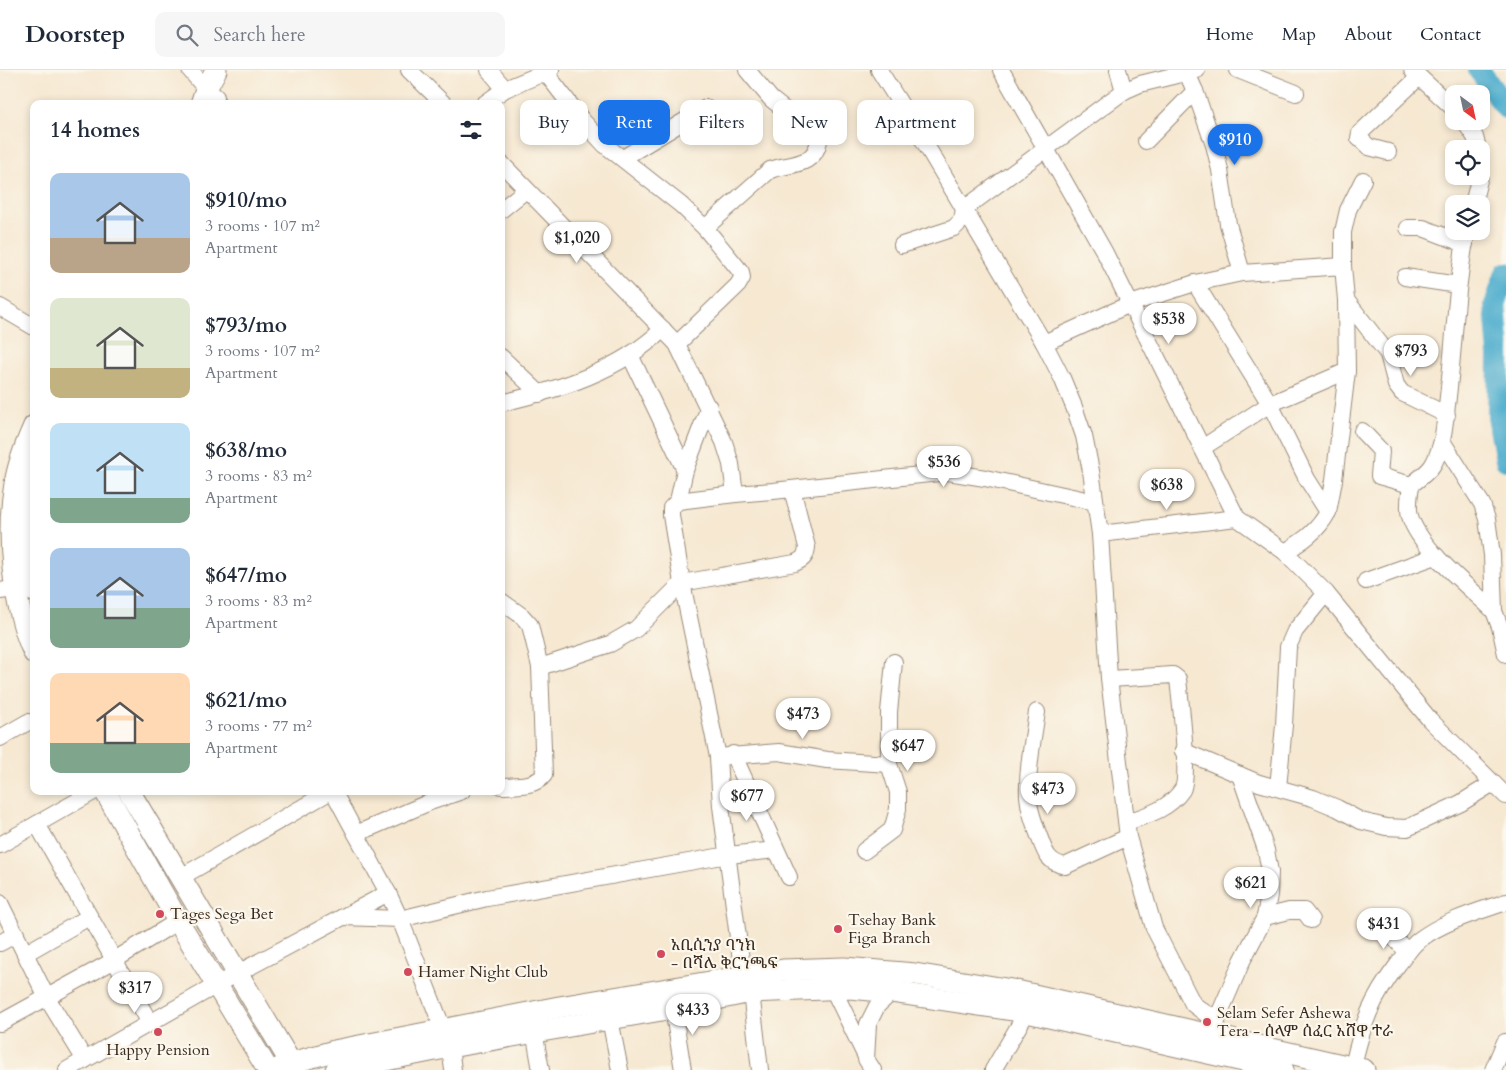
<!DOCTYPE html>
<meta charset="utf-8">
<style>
body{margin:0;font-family:Cardo,"Noto Serif Ethiopic",serif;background:#f6f6f7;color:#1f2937;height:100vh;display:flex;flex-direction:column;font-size:19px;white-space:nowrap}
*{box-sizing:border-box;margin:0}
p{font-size:16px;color:#747a83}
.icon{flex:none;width:28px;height:28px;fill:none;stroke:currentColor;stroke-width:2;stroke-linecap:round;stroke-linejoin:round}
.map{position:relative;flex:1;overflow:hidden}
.drawer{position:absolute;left:30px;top:30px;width:475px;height:695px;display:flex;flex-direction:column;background:#fff;border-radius:10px;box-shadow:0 2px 8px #0003}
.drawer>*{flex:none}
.guide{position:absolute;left:520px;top:30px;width:475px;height:45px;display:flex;gap:10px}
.needle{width:32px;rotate:147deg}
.buttons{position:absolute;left:1445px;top:15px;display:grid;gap:10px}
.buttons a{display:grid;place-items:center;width:45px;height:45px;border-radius:10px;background:#fff;box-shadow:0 2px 8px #0003;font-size:25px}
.price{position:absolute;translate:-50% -42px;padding:0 11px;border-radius:18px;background:#fff;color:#222;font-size:16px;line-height:32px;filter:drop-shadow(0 1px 2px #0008)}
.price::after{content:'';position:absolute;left:50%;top:30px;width:15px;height:11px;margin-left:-8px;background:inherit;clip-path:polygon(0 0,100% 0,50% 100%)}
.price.current{background:#1a73e8;color:#fff}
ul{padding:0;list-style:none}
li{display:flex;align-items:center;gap:15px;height:125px;padding:0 20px}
li span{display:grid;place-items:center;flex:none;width:140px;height:100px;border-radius:10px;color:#555}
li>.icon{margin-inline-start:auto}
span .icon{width:60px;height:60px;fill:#fffc;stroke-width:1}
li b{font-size:21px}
h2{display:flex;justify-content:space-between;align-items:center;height:60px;padding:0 20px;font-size:21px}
.pill{padding:0 18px;border-radius:10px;background:#fff;box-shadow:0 2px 8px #0003;font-size:18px;line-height:45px}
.pill.current{background:#1a73e8;color:#fff}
header{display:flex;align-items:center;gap:30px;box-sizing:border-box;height:70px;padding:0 25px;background:#fff;border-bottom:1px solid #e0e1e3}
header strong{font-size:24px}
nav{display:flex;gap:28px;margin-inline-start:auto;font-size:18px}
.search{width:350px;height:45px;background:#f6f6f7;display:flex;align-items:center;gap:12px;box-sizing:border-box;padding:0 18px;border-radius:10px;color:#747a83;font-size:19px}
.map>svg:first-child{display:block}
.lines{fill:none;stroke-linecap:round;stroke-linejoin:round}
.river{stroke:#50aece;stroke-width:22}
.minor-casing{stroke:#988978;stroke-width:18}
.major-casing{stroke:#988978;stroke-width:23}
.minor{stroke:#fff;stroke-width:16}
.major{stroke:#fff;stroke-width:21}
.poi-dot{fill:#d1495b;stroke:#fbf7ec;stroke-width:2}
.labels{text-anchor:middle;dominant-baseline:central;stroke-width:4.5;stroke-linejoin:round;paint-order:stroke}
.poi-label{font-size:16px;fill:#3b2a1e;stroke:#fbf7ec;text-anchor:start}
</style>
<header>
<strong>Doorstep</strong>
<div class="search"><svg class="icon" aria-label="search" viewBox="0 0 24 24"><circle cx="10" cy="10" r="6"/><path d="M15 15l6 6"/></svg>Search here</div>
<nav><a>Home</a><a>Map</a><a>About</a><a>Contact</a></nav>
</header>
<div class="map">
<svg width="1506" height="1000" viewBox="0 0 1506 1000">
<rect width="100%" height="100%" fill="#fbf7ec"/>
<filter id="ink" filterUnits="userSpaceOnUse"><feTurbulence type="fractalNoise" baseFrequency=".02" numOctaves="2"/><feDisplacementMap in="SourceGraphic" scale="10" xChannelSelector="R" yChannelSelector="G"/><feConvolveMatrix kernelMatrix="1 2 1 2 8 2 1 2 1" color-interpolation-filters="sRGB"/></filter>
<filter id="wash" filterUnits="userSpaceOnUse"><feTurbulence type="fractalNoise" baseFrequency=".0096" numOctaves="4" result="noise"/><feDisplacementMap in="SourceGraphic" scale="20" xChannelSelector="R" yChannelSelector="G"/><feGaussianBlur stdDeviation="1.12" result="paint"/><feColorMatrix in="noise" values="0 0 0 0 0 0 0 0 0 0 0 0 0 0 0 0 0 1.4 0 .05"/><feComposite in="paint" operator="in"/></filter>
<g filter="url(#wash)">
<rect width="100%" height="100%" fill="#f6e8d1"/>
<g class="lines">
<g class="river">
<path d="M1479,0L1506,38"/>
<path d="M1506,203L1495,235L1499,286L1498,347L1506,390"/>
</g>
</g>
</g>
<g filter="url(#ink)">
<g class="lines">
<g class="minor-casing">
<g id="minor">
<path d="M190,0L206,19L216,27"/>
<path d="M409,0L444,34"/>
<path d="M489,0L505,19"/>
<path d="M879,0L920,65L1044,273L1062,308L1074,337L1084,366L1091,401L1100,464L1109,608L1128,767L1154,858L1193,934L1205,943L1218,947"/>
<path d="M1001,0L1105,183L1237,448L1285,482L1326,523L1430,650L1506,726"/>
<path d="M1118,0L1124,21L1140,14L1197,0"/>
<path d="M1238,0L1296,23"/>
<path d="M1412,0L1454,39"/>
<path d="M546,3L582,50L605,75L681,135L705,158L741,202L742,208L738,215L677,274"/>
<path d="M1187,3L1195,21L1214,75L1220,100L1228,154L1242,203"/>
<path d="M484,34L505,19L551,0"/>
<path d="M1464,51L1475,67L1478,79"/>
<path d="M1146,71L1195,21"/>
<path d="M1388,82L1369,77L1359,68L1360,63L1419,7"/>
<path d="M623,88L706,38"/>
<path d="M501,93L677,274L724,372L731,394L735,424L678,431L671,438V445L682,513L718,687L721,736L743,906"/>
<path d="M1473,134L1480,106"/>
<path d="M501,140L526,120"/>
<path d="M705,158L770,100C788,93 814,98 819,71L816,65L771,29L747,0"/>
<path d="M1408,158H1423L1465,174"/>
<path d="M1467,161C1453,230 1454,302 1442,371L1482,434L1487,449L1492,485L1494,541L1500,557L1506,584"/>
<path d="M902,175L954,158L962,150L964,139L1124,21"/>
<path d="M1343,196V162L1348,140L1363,110"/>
<path d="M1405,207L1458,215"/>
<path d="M1195,213L1242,203L1343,196L1346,230L1347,301L1334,410L1328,442"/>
<path d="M1346,230L1388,284L1396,315L1402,323L1447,345"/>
<path d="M0,237L34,257"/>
<path d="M1044,273L1130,234L1195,213L1270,334L1307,409L1328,442C1318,461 1303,471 1285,482"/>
<path d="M630,285L685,400"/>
<path d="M501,287L540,324"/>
<path d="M501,333C558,320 620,301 663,259"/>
<path d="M1362,361L1381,381L1379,406L1411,415"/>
<path d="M1442,371C1435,396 1432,399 1411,415C1410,424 1407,436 1410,446C1418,477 1470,518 1494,541"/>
<path d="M1202,378L1270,334L1347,301"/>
<path d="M735,424L773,421L948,402L985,408L1095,432"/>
<path d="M678,431L685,400L709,337"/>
<path d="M1100,464L1237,448"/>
<path d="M1366,511L1436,486"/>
<path d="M0,521L28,517"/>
<path d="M501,531L522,546L530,555L540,597L544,705C535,717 516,715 501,716"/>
<path d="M540,597L610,574L636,559L682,513L795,493C804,489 806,486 807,477L792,419"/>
<path d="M1110,609L1173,605L1178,609C1180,628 1190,708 1182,720C1169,739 1148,745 1127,752"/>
<path d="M1037,642C1033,669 1027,698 1028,726C1029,740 1034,753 1039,766C1045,782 1047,792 1065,796L1128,767"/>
<path d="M0,668L28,652"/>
<path d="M1183,681L1259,713L1313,728L1337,738L1361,751L1386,757L1407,758L1461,733L1493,713"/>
<path d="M733,684L789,807"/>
<path d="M718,687L779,682L827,690L889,694"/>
<path d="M1278,718L1284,655L1288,577L1295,561L1326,523"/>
<path d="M333,721L388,823L400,849L443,959"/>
<path d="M37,754L150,953"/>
<path d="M356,764L430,732L462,721"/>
<path d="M0,775L95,721"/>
<path d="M864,781L892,760L898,739V722L889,694V642L894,592"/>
<path d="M181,807L331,721"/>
<path d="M0,833L47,928L85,990"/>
<path d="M343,847L400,849L487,828L728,785L776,780"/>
<path d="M1265,847L1289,841H1304L1311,850"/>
<path d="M1382,856L1408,882"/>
<path d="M0,873L16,864"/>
<path d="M26,883L89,847"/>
<path d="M833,919L866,987"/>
<path d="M751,922L760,1000"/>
<path d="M673,938L683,1000"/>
<path d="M610,949L620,1000"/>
<path d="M0,953L113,891L178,851"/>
<path d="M1216,956L1218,947L1242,891L1265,847L1269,825L1270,802L1266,780L1240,705"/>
<path d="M534,961L541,1000"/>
<path d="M450,977L453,1000"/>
<path d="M1353,996C1363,952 1371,930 1399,893C1405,886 1411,876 1419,870C1444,851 1477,842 1506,832"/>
<path d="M67,1000L238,903L388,823"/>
<path d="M873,1000L866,989L868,954L877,936L892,922"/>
<path d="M993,1000L1027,942"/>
<path d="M1493,1000L1505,972"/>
</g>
</g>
<g class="major-casing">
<g id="major">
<path d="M201,34L206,19L216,0"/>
<path d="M34,356C26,374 18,394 15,414C6,463 13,537 34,583"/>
<path d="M34,404C27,442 26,482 34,521"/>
<path d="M105,721L178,851L268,1000"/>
<path d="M129,721L295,1000"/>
<path d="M275,1000L291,993L334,981L559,937L783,900L844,898L915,904L1012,920L1364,1000"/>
<path d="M336,1000L450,977L673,938L751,922L850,918L892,922L1027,942L1283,1000"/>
</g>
</g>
<use href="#minor" class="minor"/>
<use href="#major" class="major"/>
</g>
</g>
<g class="poi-dot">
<circle cx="160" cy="844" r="5"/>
<circle cx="838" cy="859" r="5"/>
<circle cx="661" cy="884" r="5"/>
<circle cx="408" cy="902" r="5"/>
<circle cx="1207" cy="952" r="5"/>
<circle cx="158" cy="962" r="5"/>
</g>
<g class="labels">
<g class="poi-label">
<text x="170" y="844">Tages Sega Bet</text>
<text x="848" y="850">Tsehay Bank<tspan x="848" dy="18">Figa Branch</tspan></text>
<text x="671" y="875">አቢሲንያ ባንክ<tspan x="671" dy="18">- በሻሌ ቅርንጫፍ</tspan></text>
<text x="418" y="902">Hamer Night Club</text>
<text x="1217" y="943">Selam Sefer Ashewa<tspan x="1217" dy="18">Tera - ሰላም ሰፈር አሸዋ ተራ</tspan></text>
<text x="158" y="980" text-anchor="middle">Happy Pension</text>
</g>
</g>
</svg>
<div class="buttons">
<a><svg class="needle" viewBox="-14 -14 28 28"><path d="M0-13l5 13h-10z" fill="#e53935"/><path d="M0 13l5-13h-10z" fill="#747a83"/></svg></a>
<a><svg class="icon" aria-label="locate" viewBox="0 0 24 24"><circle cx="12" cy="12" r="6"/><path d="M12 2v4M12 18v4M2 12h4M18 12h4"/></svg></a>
<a><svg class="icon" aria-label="layers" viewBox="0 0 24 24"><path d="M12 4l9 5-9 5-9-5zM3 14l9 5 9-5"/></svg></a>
</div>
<b class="price current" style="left:1235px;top:96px">$910</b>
<b class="price" style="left:577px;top:194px">$1,020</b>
<b class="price" style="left:1169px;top:275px">$538</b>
<b class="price" style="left:1411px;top:307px">$793</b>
<b class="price" style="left:944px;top:418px">$536</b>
<b class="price" style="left:1167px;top:441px">$638</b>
<b class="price" style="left:803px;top:670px">$473</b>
<b class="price" style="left:908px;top:702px">$647</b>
<b class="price" style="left:1048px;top:745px">$473</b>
<b class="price" style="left:747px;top:752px">$677</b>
<b class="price" style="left:1251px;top:839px">$621</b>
<b class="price" style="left:1384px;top:880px">$431</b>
<b class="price" style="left:135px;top:944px">$317</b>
<b class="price" style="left:693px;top:966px">$433</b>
<div class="guide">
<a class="pill">Buy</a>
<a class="pill current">Rent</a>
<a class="pill">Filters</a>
<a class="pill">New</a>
<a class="pill">Apartment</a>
</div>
<section class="drawer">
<h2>14 homes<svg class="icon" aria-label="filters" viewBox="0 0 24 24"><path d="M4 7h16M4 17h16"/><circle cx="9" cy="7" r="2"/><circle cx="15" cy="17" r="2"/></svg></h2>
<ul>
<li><span style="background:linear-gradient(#a9c7e8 65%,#b9a48a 0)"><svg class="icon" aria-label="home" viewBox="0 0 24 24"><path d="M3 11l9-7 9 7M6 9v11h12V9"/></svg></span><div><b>$910/mo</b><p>3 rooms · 107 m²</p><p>Apartment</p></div></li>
<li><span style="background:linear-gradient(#dfe7d0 70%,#c2b280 0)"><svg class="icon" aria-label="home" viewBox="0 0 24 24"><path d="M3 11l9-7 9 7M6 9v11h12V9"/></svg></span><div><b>$793/mo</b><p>3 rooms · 107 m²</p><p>Apartment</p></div></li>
<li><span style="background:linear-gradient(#bfe0f5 75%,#7fa58c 0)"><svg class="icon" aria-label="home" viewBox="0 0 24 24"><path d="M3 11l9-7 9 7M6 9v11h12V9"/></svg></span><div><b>$638/mo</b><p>3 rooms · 83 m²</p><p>Apartment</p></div></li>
<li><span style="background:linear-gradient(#a9c7e8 60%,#7fa58c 0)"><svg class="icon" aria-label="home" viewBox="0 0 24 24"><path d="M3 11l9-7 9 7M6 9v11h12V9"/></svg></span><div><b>$647/mo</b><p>3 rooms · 83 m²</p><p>Apartment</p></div></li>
<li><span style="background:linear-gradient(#ffd9b3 70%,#7fa58c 0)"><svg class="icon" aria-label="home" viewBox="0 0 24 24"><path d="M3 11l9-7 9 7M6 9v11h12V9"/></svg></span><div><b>$621/mo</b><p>3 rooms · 77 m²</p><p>Apartment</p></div></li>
</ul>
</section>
</div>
